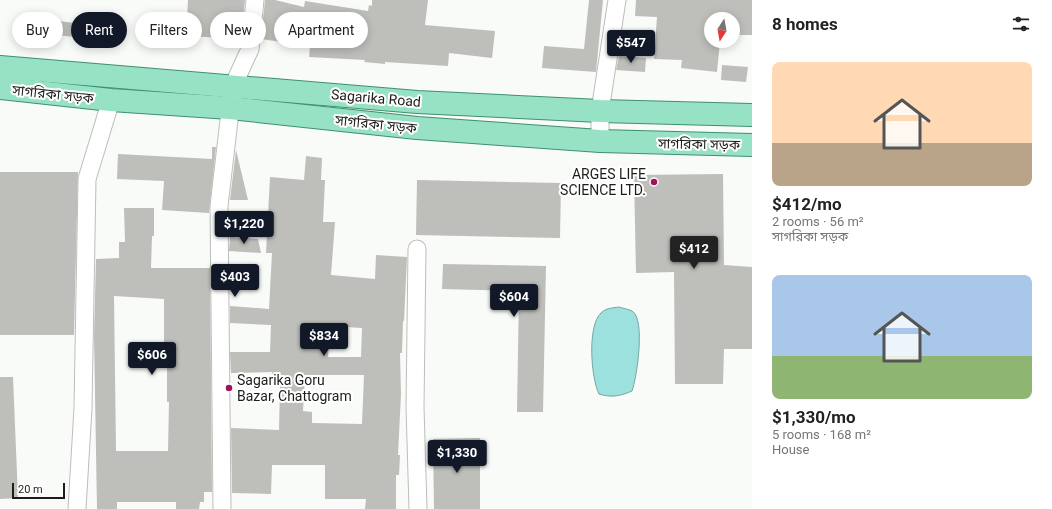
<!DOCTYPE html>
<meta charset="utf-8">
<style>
body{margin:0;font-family:Roboto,"Noto Sans Bengali",sans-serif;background:#f6f6f6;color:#222;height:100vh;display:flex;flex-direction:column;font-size:15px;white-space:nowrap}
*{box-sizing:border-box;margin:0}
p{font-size:13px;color:#767676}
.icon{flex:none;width:22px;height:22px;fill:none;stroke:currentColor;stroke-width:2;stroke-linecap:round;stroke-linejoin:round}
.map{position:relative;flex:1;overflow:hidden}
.side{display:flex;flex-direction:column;background:#fff;width:300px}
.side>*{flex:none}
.guide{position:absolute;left:12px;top:12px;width:380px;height:36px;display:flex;gap:8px}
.needle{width:26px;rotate:191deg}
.buttons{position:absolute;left:704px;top:12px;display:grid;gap:8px}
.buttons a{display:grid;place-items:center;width:36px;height:36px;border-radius:50%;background:#fff;box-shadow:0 2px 10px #0003;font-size:20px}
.scale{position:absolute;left:12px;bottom:10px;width:53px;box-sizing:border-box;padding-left:4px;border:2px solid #1c1c1b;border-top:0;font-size:11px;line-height:14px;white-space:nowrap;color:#1c1c1b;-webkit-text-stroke:3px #fff;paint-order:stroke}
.price{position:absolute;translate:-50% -34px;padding:0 9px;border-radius:4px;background:#111827;color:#fff;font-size:13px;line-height:26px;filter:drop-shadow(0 1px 2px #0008)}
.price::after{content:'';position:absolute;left:50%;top:24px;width:12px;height:9px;margin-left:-6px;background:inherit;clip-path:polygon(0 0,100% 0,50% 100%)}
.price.current{background:#222;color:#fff}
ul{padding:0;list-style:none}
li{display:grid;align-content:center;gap:8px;height:212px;padding:0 20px}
li span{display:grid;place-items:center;height:124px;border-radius:8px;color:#555}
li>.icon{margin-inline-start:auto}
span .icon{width:72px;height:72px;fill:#fffc;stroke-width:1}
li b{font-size:17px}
h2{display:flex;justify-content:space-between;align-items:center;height:48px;padding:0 20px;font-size:17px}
.tag{padding:0 14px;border-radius:18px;background:#fff;box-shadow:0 2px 10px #0003;font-size:14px;line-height:36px}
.tag.current{background:#111827;color:#fff}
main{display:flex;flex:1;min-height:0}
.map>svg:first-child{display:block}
.water{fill:#9ce1de;stroke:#76a6a4}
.building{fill:#bebeba;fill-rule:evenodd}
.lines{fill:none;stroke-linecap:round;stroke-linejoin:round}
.minor-casing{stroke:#bcbebb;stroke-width:19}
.primary-casing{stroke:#3e906f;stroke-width:24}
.minor{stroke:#fff;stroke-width:17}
.primary{stroke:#97e2c4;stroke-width:22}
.poi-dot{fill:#9e1360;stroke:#fff;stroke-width:1.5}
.labels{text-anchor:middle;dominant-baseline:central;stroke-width:4;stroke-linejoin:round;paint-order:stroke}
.street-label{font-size:14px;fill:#1c1c1b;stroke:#fff}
.poi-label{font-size:14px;fill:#1c1c1b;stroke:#fff;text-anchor:end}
</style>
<main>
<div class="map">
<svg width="752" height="509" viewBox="0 0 752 509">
<rect width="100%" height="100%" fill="#f9fbf8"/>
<path class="water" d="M619,307C624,309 632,309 635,314C644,327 637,377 632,391C620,396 612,398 599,394C591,378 587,326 601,313C606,308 612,308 619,307Z"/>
<g class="building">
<path d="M188,0H245L240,45L225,44L226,38L186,36Z"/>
<path d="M265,0H275L304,7L305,1L368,11L369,5L372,6V0H428L425,25L495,31L492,58L449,53L448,66L385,62V64L364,62L365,60L309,57L310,46L261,39Z"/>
<path d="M589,0H603L596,72L542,68L544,46L584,49Z"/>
<path d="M636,0H752V35H733V19H711V41H720L717,72L681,68L682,60L654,59L657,17L635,16Z"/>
<path d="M22,17L76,23L75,37L20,31Z"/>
<path d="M619,56L646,58L645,72L616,70Z"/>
<path d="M722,65L748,67L746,82L721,80Z"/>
<path d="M212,147H216L209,213L162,210L164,181L117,179L118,154L212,159Z"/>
<path d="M236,150L248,200H230Z"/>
<path d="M306,156L322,158L321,180H325L323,222H335L331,275L375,279L376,255L407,257L404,321H403L402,353H400L401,394L398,455H400L399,475H396V509H365L366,499H325V465H272L271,494L232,493L231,428L279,430L280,386L271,385L272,372L231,373L230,352H270L271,325L230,323V306L269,309L272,253H266L270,177L304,180ZM330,326L362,328L361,357H328ZM305,375H364L362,424L312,423V412L303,411Z"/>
<path d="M0,172H78L74,335H0Z"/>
<path d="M723,174L724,265L752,267V349H724L723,384H675L674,272L636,273L634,175Z"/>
<path d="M417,180L561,183L560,238L416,235Z"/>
<path d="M124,208H154V236H152L151,268H210L212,492H204V502H200L199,509H176V502H117V509H97L94,335L96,259L119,258V242H125ZM114,296L164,299V345H167V402H169L168,451H116Z"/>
<path d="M230,237L258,239L261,253L229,251Z"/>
<path d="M443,264L546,266L543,412H517L519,291L442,289Z"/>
<path d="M0,377H13L18,498L0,499Z"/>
<path d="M480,438V509H434L433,439Z"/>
</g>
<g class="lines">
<g class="minor-casing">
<g id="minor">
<path d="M600,141V111L617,0"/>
<path d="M417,249L415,407L418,509"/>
<path d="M77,509L83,408L87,179L111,100"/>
<path d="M222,509L219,206L233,86L250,49L255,0"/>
</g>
</g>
<g class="primary-casing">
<g id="primary">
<path d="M0,67L417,102L600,111L752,115"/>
<path d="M0,88L111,100L230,108L417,128L600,141L752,145"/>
</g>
</g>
<use href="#minor" class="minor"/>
<use href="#primary" class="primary"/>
</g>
<g class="poi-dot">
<circle cx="654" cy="182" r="4"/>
<circle cx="229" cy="388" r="4"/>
</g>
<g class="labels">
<g class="street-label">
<text transform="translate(53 94) rotate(6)">সাগরিকা সড়ক</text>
<text transform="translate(376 98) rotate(5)">Sagarika Road</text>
<text transform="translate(376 124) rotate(6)">সাগরিকা সড়ক</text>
<text transform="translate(699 144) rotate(1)">সাগরিকা সড়ক</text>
</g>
<g class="poi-label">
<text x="646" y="174">ARGES LIFE<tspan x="646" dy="16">SCIENCE LTD.</tspan></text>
<text x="237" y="380" text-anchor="start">Sagarika Goru<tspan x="237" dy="16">Bazar, Chattogram</tspan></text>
</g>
</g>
</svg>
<div class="buttons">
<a><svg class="needle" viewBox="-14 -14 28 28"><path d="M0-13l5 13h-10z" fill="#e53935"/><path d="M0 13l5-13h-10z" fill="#767676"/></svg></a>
</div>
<div class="scale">20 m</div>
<b class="price" style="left:631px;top:64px">$547</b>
<b class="price" style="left:244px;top:245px">$1,220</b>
<b class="price current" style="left:694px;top:270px">$412</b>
<b class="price" style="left:235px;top:298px">$403</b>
<b class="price" style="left:514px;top:318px">$604</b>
<b class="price" style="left:324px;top:357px">$834</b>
<b class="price" style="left:152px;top:376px">$606</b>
<b class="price" style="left:457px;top:474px">$1,330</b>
<div class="guide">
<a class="tag">Buy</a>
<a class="tag current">Rent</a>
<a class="tag">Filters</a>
<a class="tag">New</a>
<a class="tag">Apartment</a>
</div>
</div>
<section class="side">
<h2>8 homes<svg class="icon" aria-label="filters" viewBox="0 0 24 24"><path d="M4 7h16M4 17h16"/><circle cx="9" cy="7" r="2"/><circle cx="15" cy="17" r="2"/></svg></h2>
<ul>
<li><span style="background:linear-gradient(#ffd9b3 65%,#b9a48a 0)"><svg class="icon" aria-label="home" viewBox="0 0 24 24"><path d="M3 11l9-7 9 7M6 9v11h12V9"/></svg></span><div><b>$412/mo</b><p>2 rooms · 56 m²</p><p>সাগরিকা সড়ক</p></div></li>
<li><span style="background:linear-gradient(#a9c7e8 65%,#8fb573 0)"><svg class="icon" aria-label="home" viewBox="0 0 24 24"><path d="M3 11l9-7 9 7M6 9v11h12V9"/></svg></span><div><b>$1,330/mo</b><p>5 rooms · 168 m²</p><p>House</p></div></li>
</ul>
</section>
</main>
